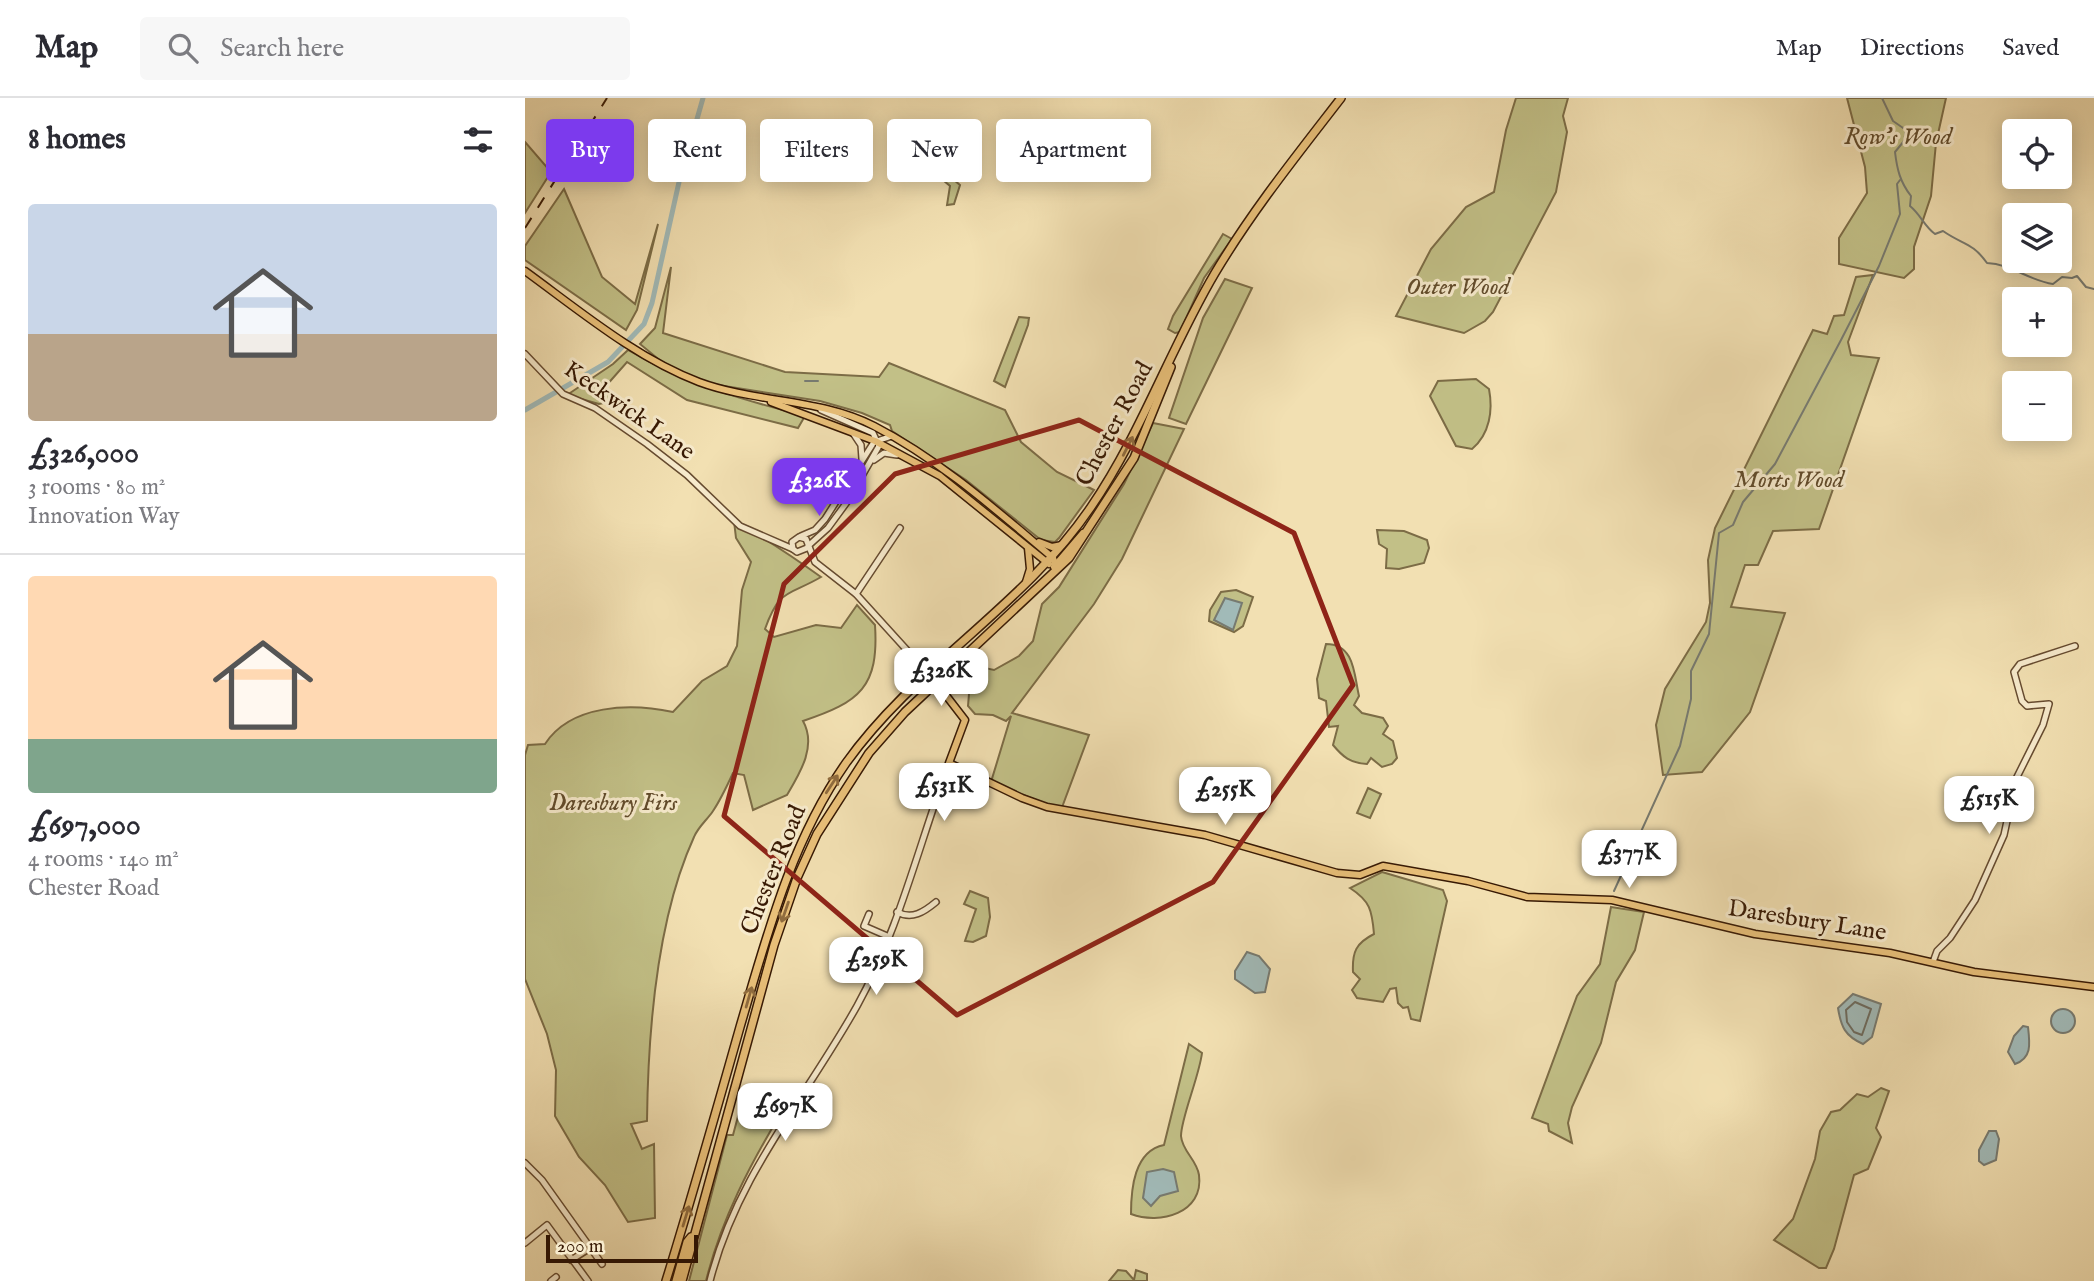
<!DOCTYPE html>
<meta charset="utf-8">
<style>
body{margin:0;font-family:"IM FELL English",serif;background:#f7f7f7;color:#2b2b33;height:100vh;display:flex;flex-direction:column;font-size:26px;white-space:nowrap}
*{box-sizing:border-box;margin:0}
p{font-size:23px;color:#7c7c81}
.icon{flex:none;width:38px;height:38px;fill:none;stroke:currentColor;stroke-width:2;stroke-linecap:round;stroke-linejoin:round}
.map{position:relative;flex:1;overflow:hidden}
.side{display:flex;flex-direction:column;background:#fff;width:525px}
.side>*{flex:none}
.guide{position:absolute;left:21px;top:21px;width:665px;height:63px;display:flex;gap:14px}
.fabs{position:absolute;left:1477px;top:21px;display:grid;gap:14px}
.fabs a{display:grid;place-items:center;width:70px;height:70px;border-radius:7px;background:#fff;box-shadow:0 4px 18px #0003;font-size:35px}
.scale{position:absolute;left:21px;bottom:18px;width:152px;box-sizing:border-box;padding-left:7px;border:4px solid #371904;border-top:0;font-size:19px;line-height:24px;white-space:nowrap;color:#371904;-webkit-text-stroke:5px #f7ebcd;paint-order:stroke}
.price{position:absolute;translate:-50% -60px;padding:0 16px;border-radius:14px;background:#fff;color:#222;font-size:23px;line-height:46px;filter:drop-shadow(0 2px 4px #0008)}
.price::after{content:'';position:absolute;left:50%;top:42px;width:21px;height:16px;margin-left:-10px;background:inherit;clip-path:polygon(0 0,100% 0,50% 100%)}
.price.active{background:#7c3aed;color:#fff}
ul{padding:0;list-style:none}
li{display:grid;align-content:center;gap:14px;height:371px;padding:0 28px}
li+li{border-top:2px solid #e1e1e2}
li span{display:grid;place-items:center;height:217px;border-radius:7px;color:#555}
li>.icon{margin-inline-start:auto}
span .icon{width:126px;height:126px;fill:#fffc;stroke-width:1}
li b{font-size:30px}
h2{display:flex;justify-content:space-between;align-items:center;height:84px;padding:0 28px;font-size:30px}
.chip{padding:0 24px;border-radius:7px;background:#fff;box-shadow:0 4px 18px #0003;font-size:24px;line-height:63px}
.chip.active{background:#7c3aed;color:#fff}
header{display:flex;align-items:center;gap:42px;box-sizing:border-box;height:98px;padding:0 35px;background:#fff;border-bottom:2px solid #e1e1e2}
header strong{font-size:33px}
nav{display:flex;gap:38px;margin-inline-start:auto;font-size:24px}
.search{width:490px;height:63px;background:#f7f7f7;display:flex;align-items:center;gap:18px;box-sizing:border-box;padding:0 24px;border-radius:7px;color:#7c7c81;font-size:26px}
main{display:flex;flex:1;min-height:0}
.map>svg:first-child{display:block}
.green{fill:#c2c087;stroke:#7c6c46;stroke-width:2}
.water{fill:#a1bab8;stroke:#777a70;stroke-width:2}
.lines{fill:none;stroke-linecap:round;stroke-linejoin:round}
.shore{stroke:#6c6a5e;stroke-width:2}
.stream{stroke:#777a70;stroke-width:2}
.canal{stroke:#a1bab8;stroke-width:5}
.minor-casing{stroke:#664b30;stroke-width:8}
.major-casing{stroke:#371904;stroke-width:9}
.highway-casing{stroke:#371904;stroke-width:10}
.minor{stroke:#f7ebcd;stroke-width:5}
.major{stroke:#e9c079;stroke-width:6}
.highway{stroke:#e9c079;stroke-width:7}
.rail{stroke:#371904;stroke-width:2;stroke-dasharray:12 12;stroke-linecap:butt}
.oneway{stroke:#906c3e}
.marked{fill:none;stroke:#8f2418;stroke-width:5;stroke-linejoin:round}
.labels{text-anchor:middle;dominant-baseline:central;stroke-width:6;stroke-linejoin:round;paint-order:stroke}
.park-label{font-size:24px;font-style:italic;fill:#614b2b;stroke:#f7ebcd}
.street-label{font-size:24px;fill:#371904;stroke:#f7ebcd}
</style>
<header>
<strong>Map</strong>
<div class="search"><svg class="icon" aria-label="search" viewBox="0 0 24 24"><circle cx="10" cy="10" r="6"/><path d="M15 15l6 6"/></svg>Search here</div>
<nav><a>Map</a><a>Directions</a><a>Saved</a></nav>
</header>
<main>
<section class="side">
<h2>8 homes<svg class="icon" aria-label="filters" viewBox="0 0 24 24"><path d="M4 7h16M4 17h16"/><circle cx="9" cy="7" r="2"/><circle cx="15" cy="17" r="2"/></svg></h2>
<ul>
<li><span style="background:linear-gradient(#c9d6e8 60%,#b9a48a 0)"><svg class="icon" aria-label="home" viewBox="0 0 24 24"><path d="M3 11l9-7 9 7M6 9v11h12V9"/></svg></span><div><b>£326,000</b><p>3 rooms · 80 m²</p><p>Innovation Way</p></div></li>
<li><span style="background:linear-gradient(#ffd9b3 75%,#7fa58c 0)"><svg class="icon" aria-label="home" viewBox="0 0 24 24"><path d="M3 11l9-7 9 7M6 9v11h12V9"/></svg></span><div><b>£697,000</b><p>4 rooms · 140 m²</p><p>Chester Road</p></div></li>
</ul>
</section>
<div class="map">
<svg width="1569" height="1183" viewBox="0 0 1569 1183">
<rect width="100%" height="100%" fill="#f2e0b2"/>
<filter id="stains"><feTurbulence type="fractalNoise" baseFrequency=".00286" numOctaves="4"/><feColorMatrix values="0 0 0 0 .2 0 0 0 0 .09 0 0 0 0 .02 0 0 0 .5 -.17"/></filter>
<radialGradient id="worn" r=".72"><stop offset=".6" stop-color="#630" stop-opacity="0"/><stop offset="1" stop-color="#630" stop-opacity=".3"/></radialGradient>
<g class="green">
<path d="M991,0H1043L1038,18L1042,34L1031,94L968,214L960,223L939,235L871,218L906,151L941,109L969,94L981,32Z"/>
<path d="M1322,0H1421L1411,45L1406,98L1389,149V171L1379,180L1314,166V140L1342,95L1340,69Z"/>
<path d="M0,44L26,74L0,115Z"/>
<path d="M386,55C410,55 418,74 435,87L429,106L422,107L425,88Z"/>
<path d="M39,91L77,179L110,206L133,126L112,212L101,232L0,162V148Z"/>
<path d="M698,136L707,141L679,180L655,234L650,235L643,231L648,218Z"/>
<path d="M146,169L138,235L260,274L354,279L364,265L480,312L496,344L532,374L569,392L534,440L530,444L516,442L441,382L367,333L365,327L337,315L295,303L174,284L143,269L115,246L130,230Z"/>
<path d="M1348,177L1323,244L1326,257L1354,260L1294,431L1248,433L1233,467H1220L1206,509L1260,515L1225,614L1177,674L1138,677L1131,627L1140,591L1181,524L1185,505L1183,462L1190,430L1288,232L1302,236L1309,218L1319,217L1331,179Z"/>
<path d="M700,181L727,190L661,326L644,320L678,220Z"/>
<path d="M494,219L504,220L503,227L480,289L469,283Z"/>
<path d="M103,252C161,286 215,301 280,318L273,330L162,302L102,264L80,289L94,302L74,306L42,297L88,266Z"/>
<path d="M951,281L964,291C968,312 965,336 947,351L931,348L905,298L913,283Z"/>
<path d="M628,325L659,331L597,461L569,506L487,615L564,637L536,712L466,684L486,618L481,623L468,617L450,616L443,608L444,596L437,586L438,578L451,568L469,572L494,558L508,543L517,506L534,489L599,386Z"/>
<path d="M209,423C240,440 268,459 296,479C264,498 255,489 240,531L249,539L291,527L316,530L332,507L350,527C354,589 335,604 278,623C292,648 275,675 262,697L228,712L219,677L208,675C202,688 196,701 188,713C182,722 173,729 169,739C132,820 123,935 122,1023L106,1026L117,1051L129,1046L130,1120L103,1124L80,1087L54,1059L30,1018L31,972L22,936L0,881V657L3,647L20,646C46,606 106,605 148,614L177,583L202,568L212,548L217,492L226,464L211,440Z"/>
<path d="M852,432L879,433L902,442L904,450L899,465L874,471L861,470L862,451L854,446Z"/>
<path d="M711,492L728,499L718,528L709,534L684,523L685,512L696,494Z"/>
<path d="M801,546C830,546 829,577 834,598L829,607L837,615L858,620L863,628L858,636L868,643L872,660L867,666L857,669L846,660L842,666C825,665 818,659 808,647L813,628L804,629L801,603L794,600L792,581Z"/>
<path d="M843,690L856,696L845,720L832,715Z"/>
<path d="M857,774L918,792L922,803L895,923L886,921L883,909L878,910L873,905L871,890L865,891L858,904L832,900L827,892L835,881L828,874C827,854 831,845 849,836C847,812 845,803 825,790Z"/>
<path d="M445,793L463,800L465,819L461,838L448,844L440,843L451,811L439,806Z"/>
<path d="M1086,809L1119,814L1110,852L1091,884L1076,945L1047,1009L1043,1025L1047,1045L1024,1033L1023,1026L1007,1020L1052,898L1075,866Z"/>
<path d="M664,946L677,955C674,979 656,1020 656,1038C657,1053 672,1062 674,1077C679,1115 635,1127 606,1116C606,1091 609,1053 639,1047Z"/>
<path d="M1356,990L1364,993L1351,1030L1356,1039L1343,1071L1329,1077L1309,1151L1301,1170H1294L1249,1142L1268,1121L1290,1061L1295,1033L1306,1014L1315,1012L1332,996L1343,999Z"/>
<path d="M218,1000L258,1012C225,1066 196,1122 181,1183H164L202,1037H208Z"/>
<path d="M593,1172L601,1173L609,1182L611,1172L622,1176V1183H584Z"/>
</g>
<g class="water">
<path d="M700,500L717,505L708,532L689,522Z"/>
<path d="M722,854L734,858L745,871L740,894L730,895L710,881V873Z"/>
<path d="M1328,896L1356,906L1347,939L1338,946C1320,938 1316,929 1313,910Z"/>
<circle cx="1538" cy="923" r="12"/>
<path d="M1498,928L1503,929C1505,946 1507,960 1490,966L1483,954L1489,938Z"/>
<path d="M1464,1033H1471L1474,1041L1471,1062L1459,1067L1454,1063V1052Z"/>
<path d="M638,1071L649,1074L653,1093L635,1098L626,1108L618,1100L622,1074Z"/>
</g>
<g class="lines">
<path class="shore" d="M1330,904L1346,911L1337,937L1329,934L1322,924L1321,912Z"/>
<g class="stream">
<path d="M1357,0L1368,23L1381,32L1379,43L1370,54C1372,71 1375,84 1386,98L1385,108C1396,117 1399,128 1410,136L1418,133C1438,147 1447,144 1462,165C1486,166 1505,183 1528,186L1537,179L1547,180L1552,178L1561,189L1569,191"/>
<path d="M280,283H293"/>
<path d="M1089,793L1155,648L1166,601V573L1184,536L1194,435L1208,427L1218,404L1250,366L1316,242L1354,168L1375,116L1372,86L1375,82"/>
</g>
<path class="canal" d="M0,312L83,264L119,226L127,205L154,84L178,0"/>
<g class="minor-casing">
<g id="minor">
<path d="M0,256L38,296L70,310L122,346L162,377L215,428L268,451"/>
<path d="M328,335L336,347L337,361"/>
<path d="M349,362L359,355L372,357"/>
<path d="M276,438L290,432L300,421L349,344L367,338"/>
<path d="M283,448L303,430L322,404L354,348L348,335L296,312"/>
<path d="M282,450L272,454L268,451L267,444L274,439L281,441L290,464L331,496L390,561L394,573"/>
<path d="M331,496L375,430"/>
<path d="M372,814C387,822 399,814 411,804"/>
<path d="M344,816L339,828L362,838"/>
<path d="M1408,864L1412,853L1425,840L1450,802L1479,737L1491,681L1518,627L1524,606L1502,608L1497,603L1489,574L1495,566L1550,548"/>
<path d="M0,1065L17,1082L77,1166"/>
<path d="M0,1145L22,1127L63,1183"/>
<path d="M46,1162L65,1150"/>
<path d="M26,1183L31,1179"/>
<path d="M185,1183C212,1077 280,1001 332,908C374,832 394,746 424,665"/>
</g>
</g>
<g class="major-casing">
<g id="major">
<path d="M0,173C55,213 111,260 174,284C231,305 294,300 349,328C415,362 471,412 528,460L530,466"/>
<path d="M246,304L350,343L415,378L524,466"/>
<path d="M514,444L527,449L537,447"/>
<path d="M529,469L558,435"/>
<path d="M501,484L505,471L503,450"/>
<path d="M403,574L440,622L424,665L497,700L522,709L680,737L812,775L835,777L858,768L943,783L1002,799L1087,802L1230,836L1365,855L1449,874L1569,889"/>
</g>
</g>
<g class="highway-casing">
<g id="highway">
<path d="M141,1183C167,1099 191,1014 215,929C242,837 266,744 321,665C391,567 499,508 566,409C616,336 645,251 690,175C727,113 772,57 816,0"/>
<path d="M151,1183L162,1144L166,1139"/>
<path d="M157,1183L249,847L272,780L292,736L344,655L380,614L544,460L609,360L646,269"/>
</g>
</g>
<use href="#minor" class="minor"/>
<use href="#major" class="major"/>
<use href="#highway" class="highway"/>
<path class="rail" d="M0,130L82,0"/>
</g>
<defs><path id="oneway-shaft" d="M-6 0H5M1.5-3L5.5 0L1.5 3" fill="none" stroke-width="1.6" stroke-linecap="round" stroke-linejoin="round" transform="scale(1.75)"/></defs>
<g class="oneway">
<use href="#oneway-shaft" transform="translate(603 348) rotate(-63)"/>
<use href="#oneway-shaft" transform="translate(307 686) rotate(-57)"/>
<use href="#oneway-shaft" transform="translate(260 814) rotate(109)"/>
<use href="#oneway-shaft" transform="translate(224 899) rotate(-74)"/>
<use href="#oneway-shaft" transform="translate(161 1118) rotate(-73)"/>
</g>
<path class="marked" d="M554,322L769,435L828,587L688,784L432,917L199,718L259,486L370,376Z"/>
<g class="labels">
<g class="park-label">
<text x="1373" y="39">Row's Wood</text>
<text x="933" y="189">Outer Wood</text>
<text x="1264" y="382">Morts Wood</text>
<text x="88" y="705">Daresbury Firs</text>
</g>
<g class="street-label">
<text transform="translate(104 313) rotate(35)">Keckwick Lane</text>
<text transform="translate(590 326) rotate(-62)">Chester Road</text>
<text transform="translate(249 772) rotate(-68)">Chester Road</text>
<text transform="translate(1282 823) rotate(9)">Daresbury Lane</text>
</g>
</g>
<rect width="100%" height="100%" filter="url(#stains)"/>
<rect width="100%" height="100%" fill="url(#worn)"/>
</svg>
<div class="fabs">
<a><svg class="icon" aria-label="locate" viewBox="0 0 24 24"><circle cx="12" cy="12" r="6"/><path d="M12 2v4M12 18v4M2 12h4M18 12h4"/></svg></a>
<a><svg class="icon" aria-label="layers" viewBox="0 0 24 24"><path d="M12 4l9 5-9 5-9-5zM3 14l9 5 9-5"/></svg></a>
<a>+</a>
<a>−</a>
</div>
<div class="scale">200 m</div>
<b class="price active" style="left:294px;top:420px">£326K</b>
<b class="price" style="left:416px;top:610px">£326K</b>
<b class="price" style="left:419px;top:725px">£531K</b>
<b class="price" style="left:700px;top:729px">£255K</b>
<b class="price" style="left:1464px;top:738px">£515K</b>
<b class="price" style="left:1104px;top:792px">£377K</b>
<b class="price" style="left:351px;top:899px">£259K</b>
<b class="price" style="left:260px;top:1045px">£697K</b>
<div class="guide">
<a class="chip active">Buy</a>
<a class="chip">Rent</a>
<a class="chip">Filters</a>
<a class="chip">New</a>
<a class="chip">Apartment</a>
</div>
</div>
</main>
